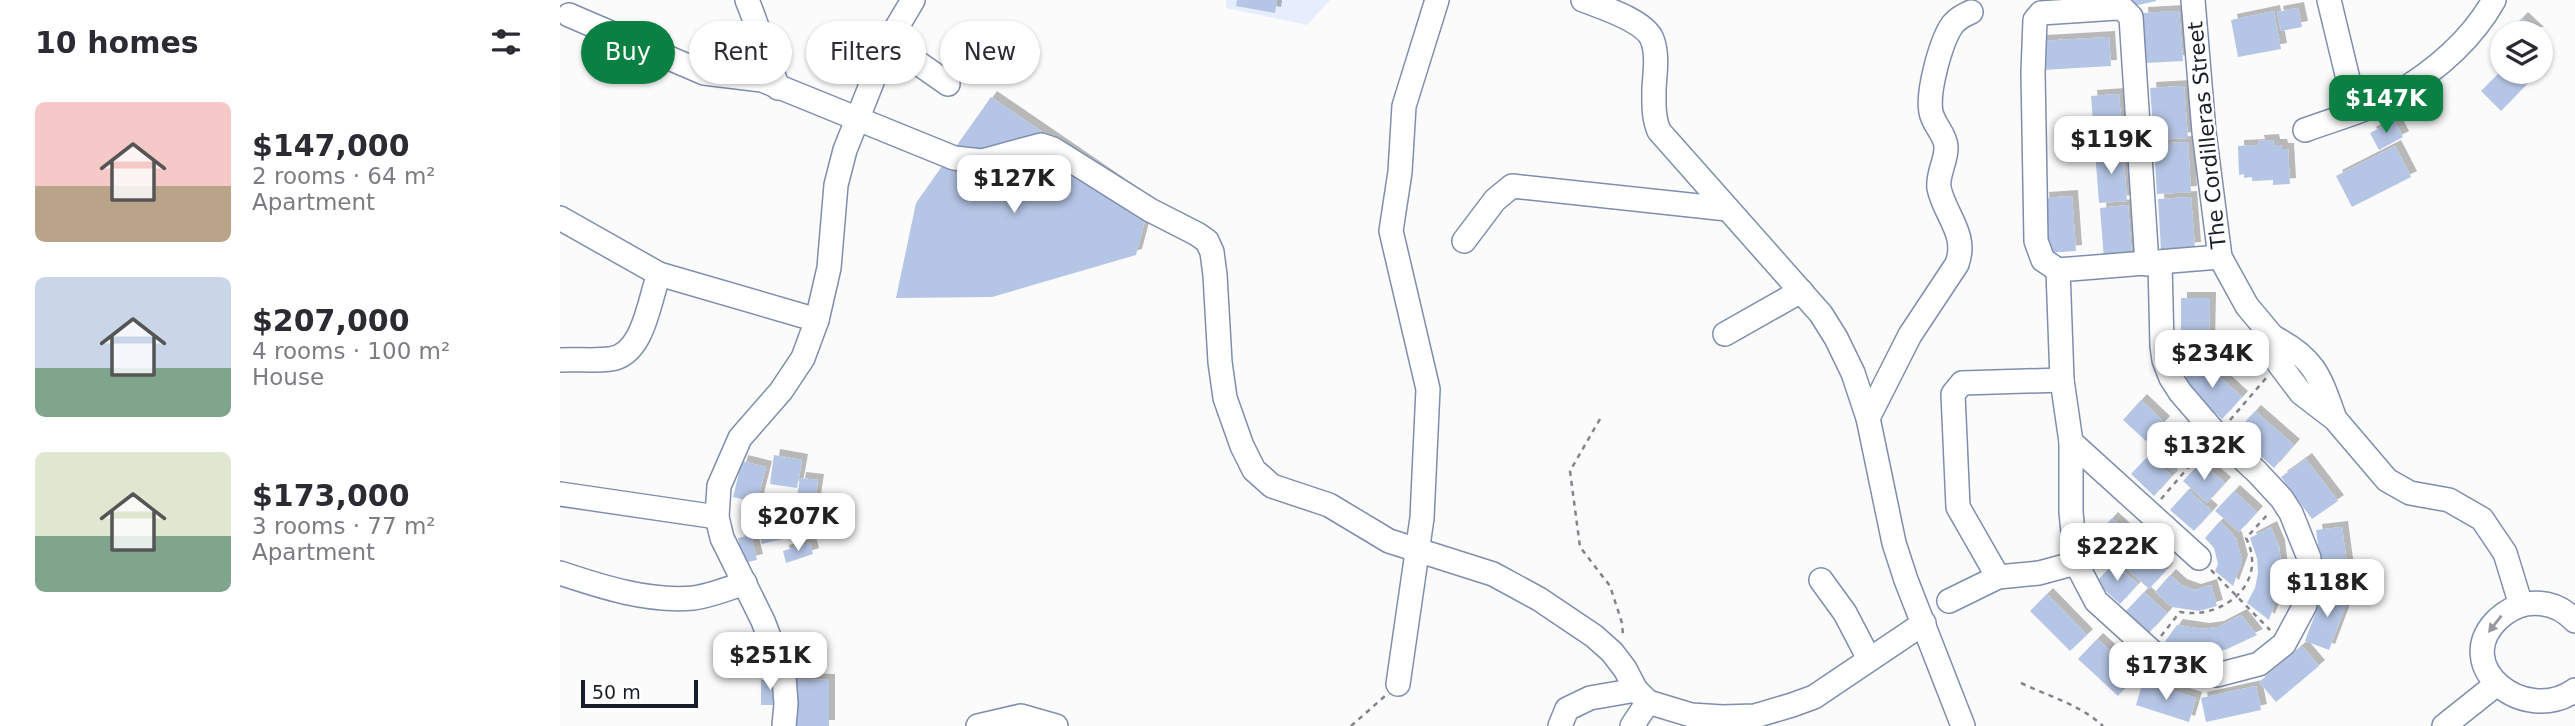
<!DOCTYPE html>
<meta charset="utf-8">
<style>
body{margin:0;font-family:"DejaVu Sans",sans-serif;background:#f2f2f3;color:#2b2b33;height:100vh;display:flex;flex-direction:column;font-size:26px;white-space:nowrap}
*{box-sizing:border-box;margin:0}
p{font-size:23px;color:#7c7c81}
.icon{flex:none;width:38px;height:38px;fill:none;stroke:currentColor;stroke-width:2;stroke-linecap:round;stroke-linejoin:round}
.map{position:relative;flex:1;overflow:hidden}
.details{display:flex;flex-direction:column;background:#fff;width:560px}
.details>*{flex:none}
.banner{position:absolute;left:21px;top:21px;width:665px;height:63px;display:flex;gap:14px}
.fabs{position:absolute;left:1930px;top:21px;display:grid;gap:14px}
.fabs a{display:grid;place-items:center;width:63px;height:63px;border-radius:50%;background:#fff;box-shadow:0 2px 5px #0004;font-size:35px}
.scale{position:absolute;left:21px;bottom:18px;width:117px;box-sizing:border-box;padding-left:7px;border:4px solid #171d29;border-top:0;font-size:19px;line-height:24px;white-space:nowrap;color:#171d29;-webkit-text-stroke:5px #fff;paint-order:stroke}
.price{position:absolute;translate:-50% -60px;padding:0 16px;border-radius:14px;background:#fff;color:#222;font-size:23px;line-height:46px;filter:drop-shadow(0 2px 4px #0008)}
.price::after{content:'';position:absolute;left:50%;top:42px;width:21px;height:16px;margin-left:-10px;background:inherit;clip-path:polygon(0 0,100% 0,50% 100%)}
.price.active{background:#0b8043;color:#fff}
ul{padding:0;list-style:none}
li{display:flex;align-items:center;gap:21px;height:175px;padding:0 35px}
li span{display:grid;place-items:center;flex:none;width:196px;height:140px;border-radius:10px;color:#555}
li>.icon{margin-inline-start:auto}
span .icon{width:84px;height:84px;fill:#fffc;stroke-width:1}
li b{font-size:30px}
h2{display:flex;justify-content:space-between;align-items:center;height:84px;padding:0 35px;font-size:30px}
.pill{padding:0 24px;border-radius:32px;background:#fff;box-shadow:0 2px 5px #0004;font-size:24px;line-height:63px}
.pill.active{background:#0b8043;color:#fff}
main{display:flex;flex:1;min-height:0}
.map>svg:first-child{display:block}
.built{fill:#e6eefe}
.building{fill:#b5c5e5;filter:url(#shadow)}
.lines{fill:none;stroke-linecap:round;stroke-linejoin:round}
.minor-casing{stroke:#7f8ead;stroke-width:26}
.path{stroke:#81848b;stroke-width:2.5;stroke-dasharray:5 5;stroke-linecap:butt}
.minor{stroke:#fff;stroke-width:23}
.oneway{fill:#97999f}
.labels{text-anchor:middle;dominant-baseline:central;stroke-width:5;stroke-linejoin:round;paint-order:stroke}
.street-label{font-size:21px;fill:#171d29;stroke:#fff}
</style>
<main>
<section class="details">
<h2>10 homes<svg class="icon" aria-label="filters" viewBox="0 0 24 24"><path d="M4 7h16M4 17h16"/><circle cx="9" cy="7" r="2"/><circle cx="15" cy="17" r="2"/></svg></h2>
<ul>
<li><span style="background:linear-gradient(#f6c9c9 60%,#b9a48a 0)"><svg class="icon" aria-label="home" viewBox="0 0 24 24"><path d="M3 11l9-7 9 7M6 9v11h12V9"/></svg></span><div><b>$147,000</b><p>2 rooms · 64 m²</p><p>Apartment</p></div></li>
<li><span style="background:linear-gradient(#c9d6e8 65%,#7fa58c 0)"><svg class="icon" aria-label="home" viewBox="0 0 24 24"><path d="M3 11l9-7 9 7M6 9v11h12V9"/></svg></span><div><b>$207,000</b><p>4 rooms · 100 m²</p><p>House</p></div></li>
<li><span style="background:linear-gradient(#dfe7d0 60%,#7fa58c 0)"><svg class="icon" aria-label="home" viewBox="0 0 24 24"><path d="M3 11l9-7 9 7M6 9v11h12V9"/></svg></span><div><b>$173,000</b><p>3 rooms · 77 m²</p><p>Apartment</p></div></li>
</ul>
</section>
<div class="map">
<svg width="2015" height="726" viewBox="0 0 2015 726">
<defs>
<filter id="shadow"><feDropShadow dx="6" dy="-6" stdDeviation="0" flood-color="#0004"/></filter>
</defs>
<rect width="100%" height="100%" fill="#fbfbfb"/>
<path class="built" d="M666,0H770L747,25L666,8Z"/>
<g class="building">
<path d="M677,0H717L715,13L676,6Z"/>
<path d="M1573,0H1596V1L1574,6Z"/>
<path d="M1738,8L1742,27L1721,31L1717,12Z"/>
<path d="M1619,11L1623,61L1585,63L1582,13Z"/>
<path d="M1714,11L1721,49L1678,57L1671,20Z"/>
<path d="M1962,18L1978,33H1948Z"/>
<path d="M1549,37L1551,66L1482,70L1480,41Z"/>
<path d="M1942,70V72H1954L1967,84L1941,111L1921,91Z"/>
<path d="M1624,86L1628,138L1594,140L1590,88Z"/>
<path d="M1559,94L1563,145L1535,147L1531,96Z"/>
<path d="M431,97L589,205L576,255L432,297L336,298L356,203Z"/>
<path d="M1834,120L1843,137L1819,150L1810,133Z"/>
<path d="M1713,140L1714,145H1721L1722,149H1728L1730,184L1713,185V180L1692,181V177L1684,178V174L1679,175L1678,146L1699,145L1698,141Z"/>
<path d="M1628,142L1631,192L1597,194L1594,144Z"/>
<path d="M1835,146L1851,177L1792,207L1776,176Z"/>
<path d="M1563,149L1567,201L1539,203L1535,151Z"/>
<path d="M1512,196L1516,251L1487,253L1483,198Z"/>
<path d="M1631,197L1635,248L1601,250L1598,199Z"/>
<path d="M1568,205L1572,257L1544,259L1540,208Z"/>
<path d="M1621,298H1650L1649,349L1621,348Z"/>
<path d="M1642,360L1682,397L1662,419L1622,382Z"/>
<path d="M1581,400L1604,422L1586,441L1563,420Z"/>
<path d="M1695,411L1734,445L1714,468L1675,433Z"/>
<path d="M1609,431L1632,452L1614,472L1591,451Z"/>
<path d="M214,455L242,460L237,488L210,484Z"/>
<path d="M1589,455L1612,476L1594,496L1571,474Z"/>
<path d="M1746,459L1778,501L1752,519L1721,477Z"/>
<path d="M182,461L206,467L197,503L173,497Z"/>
<path d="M1641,462L1665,483L1647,503L1623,481Z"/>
<path d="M240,478L258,480L253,513L235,510Z"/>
<path d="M1628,490L1652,511L1634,531L1610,510Z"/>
<path d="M1674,491L1697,512L1679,532L1655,511Z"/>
<path d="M260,512L264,529L202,544L198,527Z"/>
<path d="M1552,518L1575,539L1557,559L1534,538Z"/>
<path d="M1660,521L1676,538L1682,561L1673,586L1655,571L1658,564L1654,548L1645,538Z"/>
<path d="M1711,527L1719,546L1722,571L1719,591L1709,620L1687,603L1695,588L1698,573L1697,558L1690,538Z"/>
<path d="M1782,527L1789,579L1763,582L1756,530Z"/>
<path d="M191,535L197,560L183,563L178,538Z"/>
<path d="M250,543L253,554L226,563L223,551Z"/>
<path d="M1584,548L1607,569L1589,589L1565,567Z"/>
<path d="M1554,563L1578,584L1560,604L1536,582Z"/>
<path d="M1610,575L1621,585L1635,590L1651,585L1657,606L1639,611L1612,607L1595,592Z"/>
<path d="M1765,588L1789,597L1769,650L1745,641Z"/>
<path d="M1584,592L1607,613L1589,633L1566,611Z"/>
<path d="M1487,594L1527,635L1510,651L1470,611Z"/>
<path d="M1681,615L1697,635L1665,650L1634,654L1604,643L1617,625L1643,629L1658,627Z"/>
<path d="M1537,639L1577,675L1558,696L1518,659Z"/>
<path d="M1742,646L1759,666L1716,702L1699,682Z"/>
<path d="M231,679L269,680V726H231Z"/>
<rect x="201" y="680" width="18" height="25"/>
<path d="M1583,681L1636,698L1629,722L1576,705Z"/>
<path d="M1696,686L1701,710L1646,722L1641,698Z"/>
</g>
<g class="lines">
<g class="minor-casing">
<g id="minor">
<path d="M187,0C199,29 207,58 218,88"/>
<path d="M1023,0C1041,7 1084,20 1092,39C1098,54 1095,73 1094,88C1094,103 1093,117 1099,131L1261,314L1276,338L1293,373L1308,418L1334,543L1346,580L1403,726"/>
<path d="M1633,0L1644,132L1660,257L1687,306L1713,337"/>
<path d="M1769,0L1796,112"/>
<path d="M9,15L144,73L202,80L394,158L422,161L481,145L493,149L590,210L637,234L647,241L652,252L655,275L660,362L665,398L682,446L694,470L712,486L769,505L829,541L933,574L979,599L1034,636L1052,652L1065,669L1076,690L1088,702L1131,715L1163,717L1195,716L1232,705L1254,697L1364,623"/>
<path d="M328,42L388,84"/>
<path d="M1745,130C1775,119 1809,110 1836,94C1875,71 1912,39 1934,0"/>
<path d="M0,218L99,274L257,320"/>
<path d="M904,241L935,200L952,186L1167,209"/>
<path d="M1587,264L1571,17L1563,9L1557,8L1481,13L1475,20L1473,72L1476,241L1483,260L1498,270L1660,257"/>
<path d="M1498,270L1502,380L1511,442V512L1516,563L1536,601L1611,669L1657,675L1699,664L1724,644L1745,605L1749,558L1731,513L1722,499L1697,472L1657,435L1620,392L1611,378L1604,360L1602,346L1600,263"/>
<path d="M1165,334L1241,291"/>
<path d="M0,360C16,359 34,361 50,359C84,355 89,300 99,274"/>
<path d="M1308,418L1350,335L1397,264C1408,234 1385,216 1379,188C1377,174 1387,160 1386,146C1385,134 1373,124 1371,112C1367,92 1381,40 1393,24C1398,18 1404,15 1411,12"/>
<path d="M1775,419C1760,377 1755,358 1713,337L1719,364L1741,393L1775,419L1827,480L1850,493L1889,500L1922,519L1945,553L1961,605"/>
<path d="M1511,442L1639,558"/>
<path d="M0,494L157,517"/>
<path d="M0,573C42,587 88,602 133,598C150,596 169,588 185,583"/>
<path d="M1438,577L1398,507L1393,394L1402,383L1502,380"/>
<path d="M1261,580L1285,613L1309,659"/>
<path d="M1389,601L1438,577L1479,573L1516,563"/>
<path d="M2015,621C2002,607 1985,601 1966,604C1955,606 1946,612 1938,619C1889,666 1965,726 2015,690"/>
<path d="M838,684L862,518L868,389L831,231L840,172L844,106L877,0"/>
<path d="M224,726L226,704L224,676L203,621L162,538L157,517L159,486L180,438L221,391L243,358L257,320L269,268L276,185L285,150L328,42L353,0"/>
<path d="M418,726L461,716L496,726"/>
<path d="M1000,726L1007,709L1030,698L1076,690"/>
<path d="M1072,726L1088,702"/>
<path d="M1884,726L1933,687"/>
</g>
</g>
<g class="path">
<path d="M1040,419L1010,471L1020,547L1050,586L1062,623L1063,635"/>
<path d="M1670,420L1707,377"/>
<path d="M1601,499L1645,448"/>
<path d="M1651,570L1710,630"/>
<path d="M1601,636L1620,612C1663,620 1709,583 1686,538L1708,514"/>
<path d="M1461,683C1490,697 1519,704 1543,726"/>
<path d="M791,726L825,696"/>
</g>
<use href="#minor" class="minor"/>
</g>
<defs><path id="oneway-solid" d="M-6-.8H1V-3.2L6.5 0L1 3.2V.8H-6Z" transform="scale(1.75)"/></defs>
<use class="oneway" href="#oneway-solid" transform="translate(1935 624) rotate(128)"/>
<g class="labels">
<g class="street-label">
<text transform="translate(1647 135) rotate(-96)">The Cordilleras Street</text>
</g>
</g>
</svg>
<div class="fabs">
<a><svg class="icon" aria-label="layers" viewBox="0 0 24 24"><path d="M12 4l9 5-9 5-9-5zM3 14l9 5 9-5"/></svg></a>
</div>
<div class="scale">50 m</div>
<b class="price active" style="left:1826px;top:135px">$147K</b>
<b class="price" style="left:1551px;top:176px">$119K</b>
<b class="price" style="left:454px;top:215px">$127K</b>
<b class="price" style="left:1652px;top:390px">$234K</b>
<b class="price" style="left:1644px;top:482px">$132K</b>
<b class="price" style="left:238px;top:553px">$207K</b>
<b class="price" style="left:1557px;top:583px">$222K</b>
<b class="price" style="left:1767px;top:619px">$118K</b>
<b class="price" style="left:210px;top:692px">$251K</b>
<b class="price" style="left:1606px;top:702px">$173K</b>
<div class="banner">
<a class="pill active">Buy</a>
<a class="pill">Rent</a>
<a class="pill">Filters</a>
<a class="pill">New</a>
</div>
</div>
</main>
